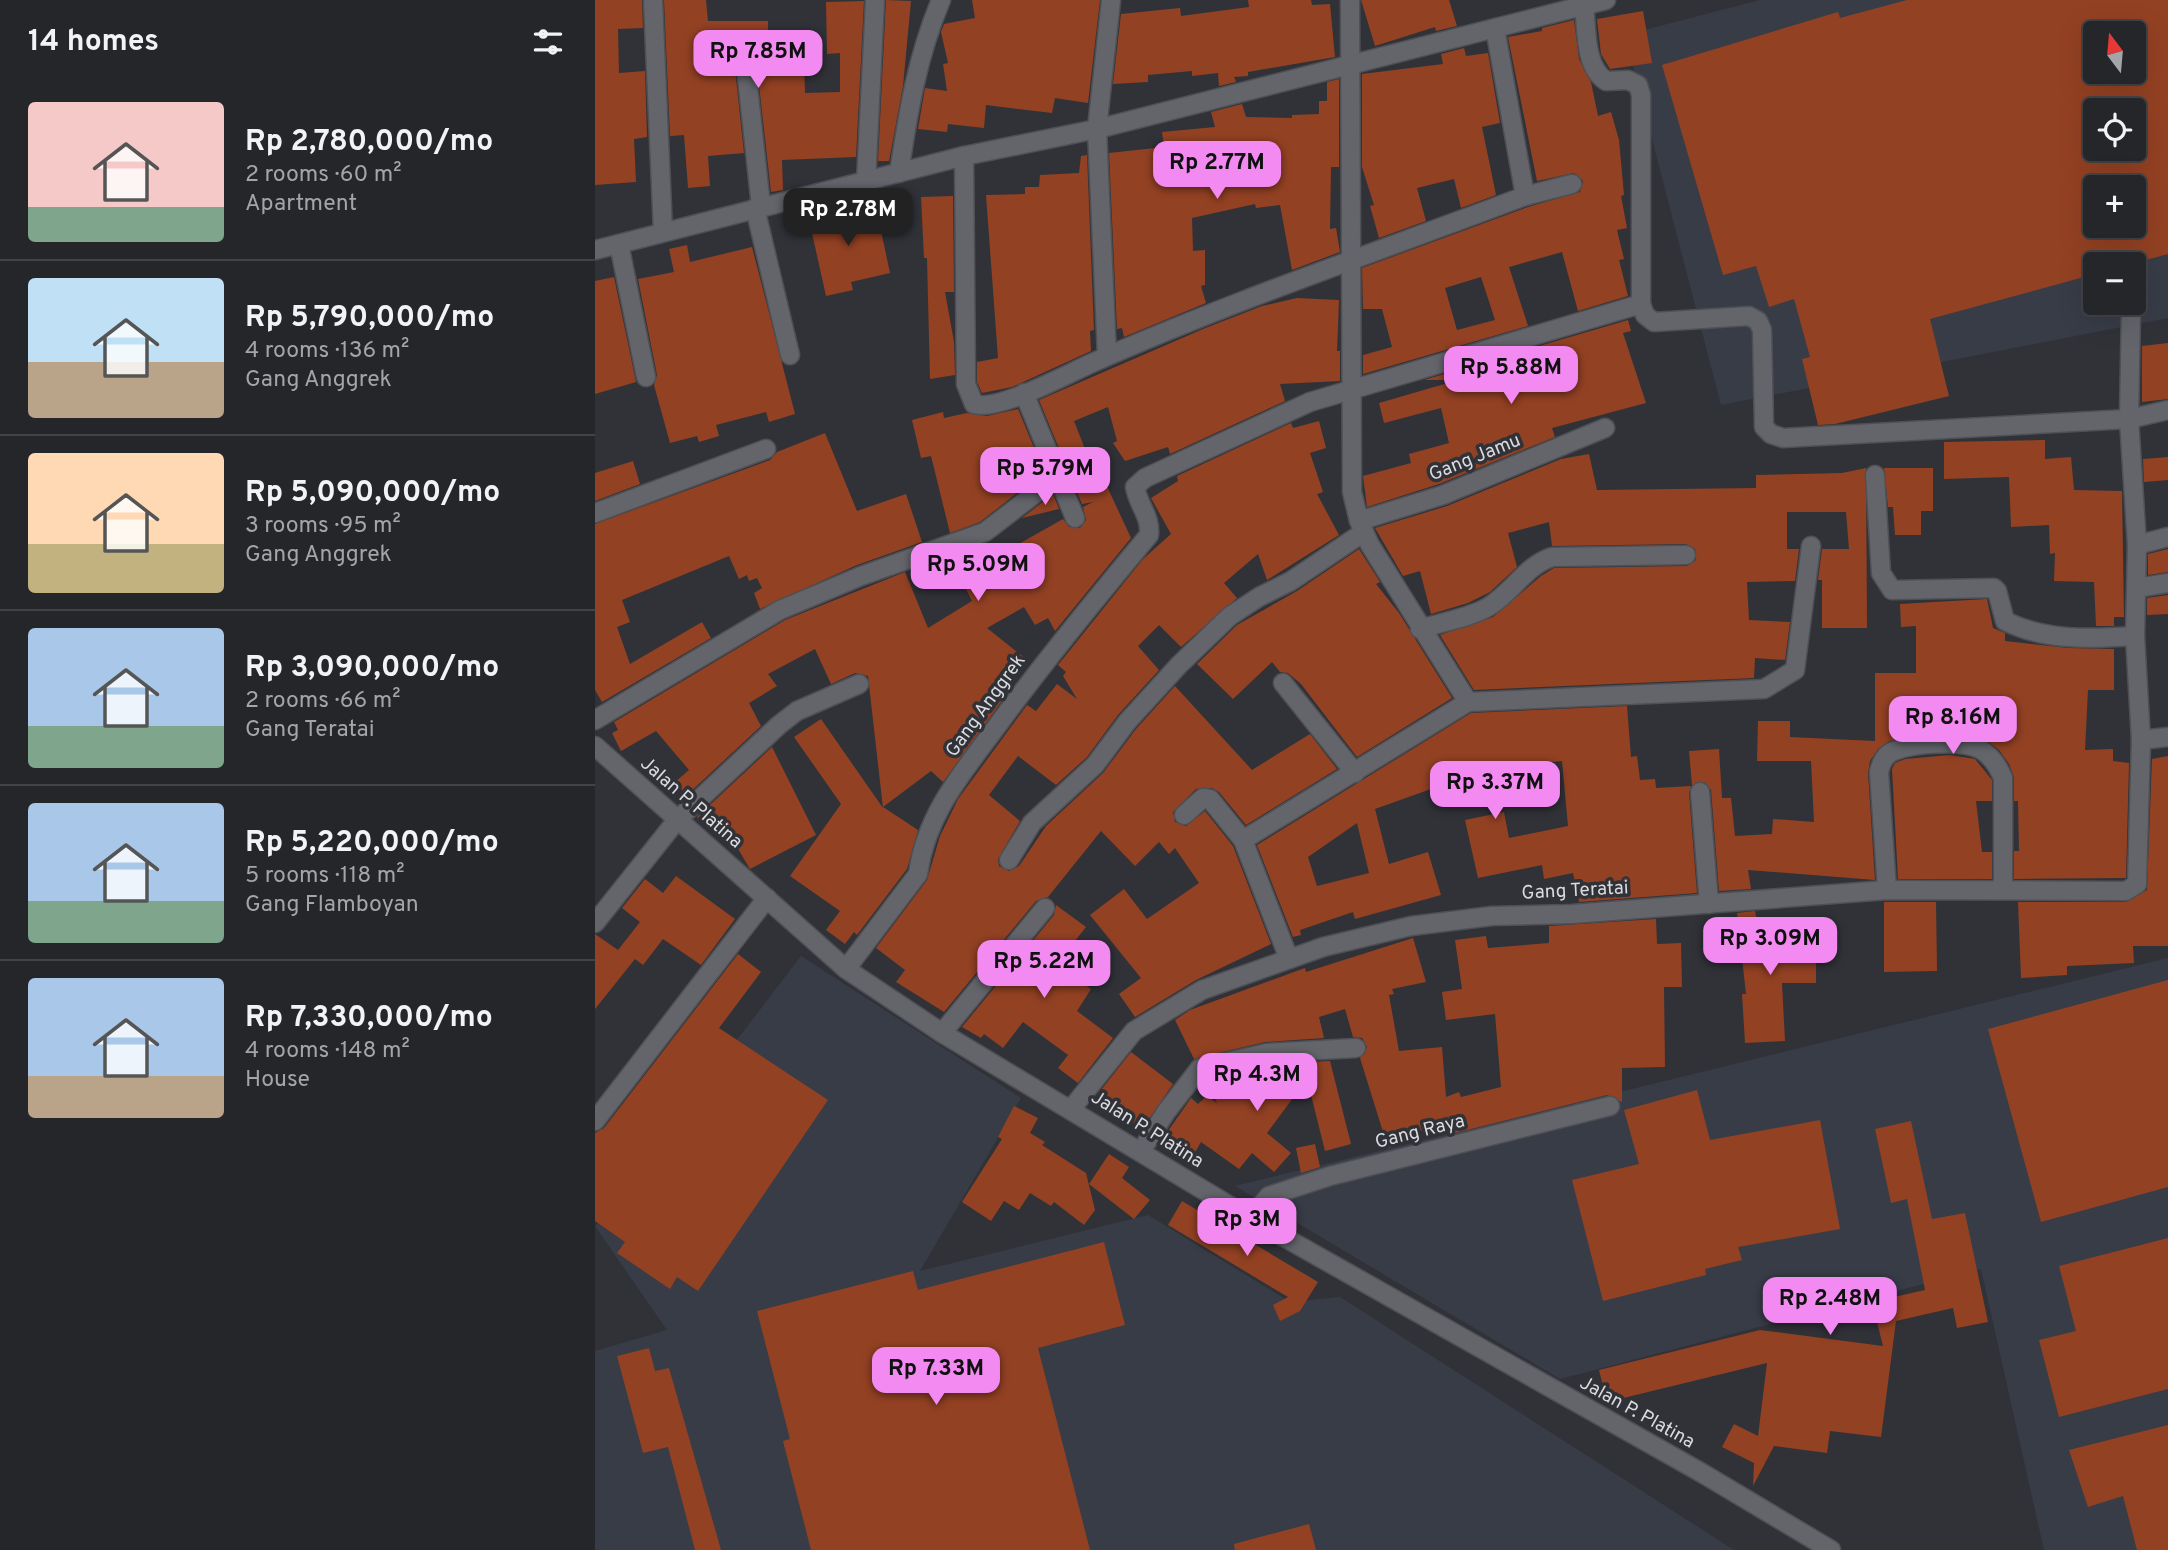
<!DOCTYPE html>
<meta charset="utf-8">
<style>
body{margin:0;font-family:Overpass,sans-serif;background:#303236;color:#f1f3f6;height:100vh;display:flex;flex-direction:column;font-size:26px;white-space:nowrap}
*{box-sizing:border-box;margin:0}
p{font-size:23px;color:#a3a5a8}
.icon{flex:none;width:38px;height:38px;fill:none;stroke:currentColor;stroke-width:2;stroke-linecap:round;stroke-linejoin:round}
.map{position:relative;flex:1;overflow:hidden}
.details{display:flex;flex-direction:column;background:#24262a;width:595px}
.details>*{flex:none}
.needle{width:46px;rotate:344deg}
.buttons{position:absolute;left:1488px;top:21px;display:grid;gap:14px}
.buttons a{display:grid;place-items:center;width:63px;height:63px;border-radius:7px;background:#24262a;box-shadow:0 7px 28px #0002,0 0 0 2px #414347;font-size:35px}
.price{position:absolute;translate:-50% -60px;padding:0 16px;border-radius:14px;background:#f38af1;color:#111;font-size:23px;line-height:46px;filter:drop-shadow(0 2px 4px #0008)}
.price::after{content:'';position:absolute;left:50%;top:42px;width:21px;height:16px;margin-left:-10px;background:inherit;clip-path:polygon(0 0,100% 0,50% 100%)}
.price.active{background:#222;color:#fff}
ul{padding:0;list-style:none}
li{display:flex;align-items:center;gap:21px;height:175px;padding:0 28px}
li+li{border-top:2px solid #414347}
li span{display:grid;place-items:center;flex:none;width:196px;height:140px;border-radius:7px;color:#555}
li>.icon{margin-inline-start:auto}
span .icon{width:84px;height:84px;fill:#fffc;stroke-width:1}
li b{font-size:30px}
h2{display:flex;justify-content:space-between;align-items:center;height:84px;padding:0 28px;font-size:30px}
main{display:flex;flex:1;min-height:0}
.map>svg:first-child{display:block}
.built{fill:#383c47;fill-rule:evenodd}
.building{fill:#934123;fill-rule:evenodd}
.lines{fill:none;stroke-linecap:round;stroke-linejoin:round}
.minor-casing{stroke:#4e5055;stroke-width:21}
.tertiary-casing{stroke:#4e5055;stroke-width:21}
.minor{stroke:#63656b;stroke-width:18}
.tertiary{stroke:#63656b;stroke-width:18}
.labels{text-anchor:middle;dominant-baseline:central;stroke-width:7;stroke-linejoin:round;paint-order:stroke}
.street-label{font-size:19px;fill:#dadbdf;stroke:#303238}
</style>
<main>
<section class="details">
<h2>14 homes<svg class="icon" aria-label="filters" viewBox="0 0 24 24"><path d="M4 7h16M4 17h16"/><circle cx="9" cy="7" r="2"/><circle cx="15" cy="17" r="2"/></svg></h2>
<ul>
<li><span style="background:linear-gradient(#f6c9c9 75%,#7fa58c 0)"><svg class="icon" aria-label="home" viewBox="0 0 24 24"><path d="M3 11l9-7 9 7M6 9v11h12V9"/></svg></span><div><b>Rp 2,780,000/mo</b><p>2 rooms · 60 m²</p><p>Apartment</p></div></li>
<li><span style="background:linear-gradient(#bfe0f5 60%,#b9a48a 0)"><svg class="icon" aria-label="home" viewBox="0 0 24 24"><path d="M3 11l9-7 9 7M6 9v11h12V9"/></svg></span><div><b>Rp 5,790,000/mo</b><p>4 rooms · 136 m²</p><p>Gang Anggrek</p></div></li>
<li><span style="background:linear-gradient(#ffd9b3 65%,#c2b280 0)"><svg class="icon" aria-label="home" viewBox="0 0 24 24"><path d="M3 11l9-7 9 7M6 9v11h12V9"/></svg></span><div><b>Rp 5,090,000/mo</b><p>3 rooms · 95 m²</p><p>Gang Anggrek</p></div></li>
<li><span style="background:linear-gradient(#a9c7e8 70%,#7fa58c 0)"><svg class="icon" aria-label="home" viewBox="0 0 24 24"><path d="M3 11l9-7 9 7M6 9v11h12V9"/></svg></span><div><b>Rp 3,090,000/mo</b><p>2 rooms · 66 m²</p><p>Gang Teratai</p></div></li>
<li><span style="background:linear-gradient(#a9c7e8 70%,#7fa58c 0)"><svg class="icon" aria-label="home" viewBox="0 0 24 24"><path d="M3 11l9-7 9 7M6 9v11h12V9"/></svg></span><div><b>Rp 5,220,000/mo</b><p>5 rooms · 118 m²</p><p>Gang Flamboyan</p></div></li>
<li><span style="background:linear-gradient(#a9c7e8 70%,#b9a48a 0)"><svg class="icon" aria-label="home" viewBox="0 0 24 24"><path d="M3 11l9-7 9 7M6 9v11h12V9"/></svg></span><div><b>Rp 7,330,000/mo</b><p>4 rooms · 148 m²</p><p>House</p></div></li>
</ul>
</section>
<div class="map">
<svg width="1573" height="1550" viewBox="0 0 1573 1550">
<rect width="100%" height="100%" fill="#303238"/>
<g class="built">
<path d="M1165,0H1573V318L1126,405L1030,35ZM1500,33H1538V72H1500ZM1500,110H1538V149H1500ZM1500,187H1538V226H1500ZM1500,264H1538V303H1500Z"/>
<path d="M206,956L426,1098L325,1271L553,1215L695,1302L745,1297L1139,1550H0V1351L72,1330L0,1226Z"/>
<path d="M1573,958V1550H1449L1386,1269L965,1379L640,1186Z"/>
</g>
<g class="building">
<path d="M0,0H47L48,28L23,29L24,73L50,71L52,137L39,139L41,182L0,185Z"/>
<path d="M69,0H111L113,21H173V62L209,60L210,93L245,92V53L232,54L231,2L269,1L261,157L187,160L188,190L176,192L161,58L155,49L148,48L140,54L139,60L149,153L113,156L115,186L93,188L89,135L75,136Z"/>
<path d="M291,0L316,1L308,86L294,161H283Z"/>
<path d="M377,0H505L493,103L460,98L457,113L391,105L389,128L353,124L352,132L323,129L330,88L352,91L348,64L353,63L346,32L349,24L380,18Z"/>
<path d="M653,0H716L717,5L735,4L740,57L653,72V76L639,77L641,82L624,86L623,73L597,76V71L553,75V82L518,84L526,14L585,8L586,16L654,7Z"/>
<path d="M766,0H854L862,26L841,31L840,27L780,46Z"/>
<path d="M1312,0H1573V254L1536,264H1500V274L1335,319L1354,396L1240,424L1223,425L1207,359L1215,357L1199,299L1174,307L1161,266L1128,275L1067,65L1243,12L1245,18ZM1500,33H1538V72H1500ZM1500,110H1538V149H1500ZM1500,187H1538V226H1500Z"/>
<path d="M1048,11L1057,63L1015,69L1006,54L1002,19Z"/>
<path d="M979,20L984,59L996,82L1003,116L1016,112L1024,140L1029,195L1026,196L1032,228L1022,230L1029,259L1024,260L1033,296L983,311L967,252L914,267L933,326L768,374V355L797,347L787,309H768L767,268L933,207L985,192L988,181L979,173L942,181L913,37L947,31V28ZM886,277L900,320L862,330L850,288Z"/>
<path d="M869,48L871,56L893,53L905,123L887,127L901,195L866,208L859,179L822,188L831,221L784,238L775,206L779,205L767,167V74L848,64L846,54Z"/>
<path d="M744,79V167H736L735,229L741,228L745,252L697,270L685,205L661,208L660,204L597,218L598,251L610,250V285L606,286L611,303L529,337L527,328L522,329L514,153L569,147L567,132L620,127L616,112L647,104L651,117L697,118V115L724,114V101H732V82Z"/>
<path d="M492,155L499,330L495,331L496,351L417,387L387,393L382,382V362L403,358L391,195L430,194V187H444L445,175L484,173L486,156Z"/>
<path d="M358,196L359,292H350L359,342L360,375L335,379L332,258H329L326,197Z"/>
<path d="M258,205L261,217L282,212L295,273L256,282L258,290L231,296L213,215Z"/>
<path d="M92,245L95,262L157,247L200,414L174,422L171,412L121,425L124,436L104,442L102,436L75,443L59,385L62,375L43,279L79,272L74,249Z"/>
<path d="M19,277L41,382L0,394V281Z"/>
<path d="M702,298L744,300L742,351H745V381L685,384L690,401L575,454L573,447L530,461L518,443L522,441L513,407L479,421L492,454L496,452L536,538L460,631L453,618L440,625L429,607L392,628L431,659L409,687L414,691L348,782L336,771L288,807L323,830L312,869L262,935L259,932L250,944L231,930L245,911L195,876L246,804L199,737L226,719L288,808L273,676L260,673L236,684L220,649L173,674L182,686L154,703L166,726L92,795L80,782L94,770L61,731L26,751L17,733L23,730L19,722L190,620L310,572L333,628L377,601L365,577L468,519L474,527L485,528L491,520L488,507L498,502L487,504L444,400L608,329L667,306Z"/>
<path d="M1033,320L1036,331L1028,333L1051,403L957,428L960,437L844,484L772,507L768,476L816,463L814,454L854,443L846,408L789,423L784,403L853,383V380H829Z"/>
<path d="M1573,343V399L1547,402V346Z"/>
<path d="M423,409L449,472L385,522L355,533L336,456L326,458L317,420L348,412L349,418L372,413L392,416Z"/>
<path d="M724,421L731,448L715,453L728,492L722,494L744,535L672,580L663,554L629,583L642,598L586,647L564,625L543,646L564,670L523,715L492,757L461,785L423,756L394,795L425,821L403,859L404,866L414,871L424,866L451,826L508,773L541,729L580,686L657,770L715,734L742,769L651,825L624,792L617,788L601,789L578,812L580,822L591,826L610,811L638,846L676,944L601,980L540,1017L524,994L546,978L495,915L529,889L552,919L604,883L580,848L574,854L564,842L540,866L506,831L453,897L441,901L349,1012L301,982L310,970L281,948L332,880L345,836L363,799L432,705L441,711L462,684L482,699L468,676L471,672L463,665L548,559L576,534L556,498L583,481L582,476L696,423L698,428Z"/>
<path d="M230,433L262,511L311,494L327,542L262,565L165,609L159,593L167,588L162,578L154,581L152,575L144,579L134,556L27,600L35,622L22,627L35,664L107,622L116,638L7,702L0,690V524L175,460L182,452Z"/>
<path d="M1450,440V459L1476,457L1479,490L1527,491L1529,617H1519V626H1501L1499,582L1459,581L1460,553L1455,554L1454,525L1416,527L1414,477L1349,479V442Z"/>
<path d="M994,454L1002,490L1161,488V475L1247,473L1271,468L1272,628H1227V580H1223L1227,549H1254L1251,512H1192V549H1204L1200,581L1152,582L1154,620L1195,622L1190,660L1160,658L1159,678L879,690L845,635L898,617L946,576L959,568L1092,566L1101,560L1100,549L1091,544L957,546L954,522L913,533L922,567L895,592L873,603L836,614L825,571L808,576L780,528L852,506L966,459Z"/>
<path d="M1573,457V480L1549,482L1548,459Z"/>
<path d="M38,461L45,484L0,501V473Z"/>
<path d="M1289,468H1338V511H1326V535H1300L1298,507H1293Z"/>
<path d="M458,494L464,509L427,518Z"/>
<path d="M764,549L785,582L781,584L804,613L857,698L762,757L706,684L693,673L685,672L677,662L638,699L602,664L642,625L702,591Z"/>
<path d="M1573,549V572L1553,575V554Z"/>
<path d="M1573,595V614L1552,615V598Z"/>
<path d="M1392,599L1398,628L1410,633V641L1473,648L1519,649V690H1493L1490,750L1518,749V761L1534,763L1531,878L1419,879V851H1424L1423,801H1419V777L1414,764L1404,750L1389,738L1369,733L1342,732L1294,741L1283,749L1275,761L1273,773L1280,880L1153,870L1156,889L1124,891L1116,790L1109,782L1097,785L1094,751L1124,749L1127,798H1136L1140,836L1177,834L1178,819L1219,822L1216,761H1162L1163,721H1195V737L1280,741V673H1321V626L1306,627L1305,604Z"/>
<path d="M1032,706L1036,757L1042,756L1045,780L1060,779L1061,788L1096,786L1094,793L1102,893L984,902L978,873L949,879L947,865L883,878L870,820L909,812L914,838L973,826L967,761L897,768L896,761L849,780L850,784L780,809L794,864L833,852L846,895L760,919L758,912L705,930L706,935L698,937L662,845L876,713ZM762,823L774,873L722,886L713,857Z"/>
<path d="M177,747L221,835L155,869L133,832L126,839L102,817Z"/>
<path d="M1355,755L1380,759L1397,780V801H1381L1387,852H1397V879H1303L1297,769L1300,763L1310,759Z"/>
<path d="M1573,756V946H1538L1539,963L1472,966V975L1426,978L1423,902H1531L1552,890L1557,759Z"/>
<path d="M81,876L140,919L106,965L68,939L48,965L40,959L0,1009V934L23,950L45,922L27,908L50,879L68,893Z"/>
<path d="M1289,902H1341L1342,971L1289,972Z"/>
<path d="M461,905L491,927L461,965L496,989L482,1011L518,1038L483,1083L463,1068L473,1055L428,1022L408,1048L389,1034L386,1038L367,1027L459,915Z"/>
<path d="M1160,911L1163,925L1178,923L1180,944H1221V983H1187L1190,1041L1150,1043L1147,994H1151L1142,913Z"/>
<path d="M1061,919L1062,944L1086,943L1087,987H1069L1070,1067L1027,1068V1102L1012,1095L860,1133L857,1125L814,1133L816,1141L793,1148L765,1058L772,1047L767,1038L758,1037L750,1009L724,1017L729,1038L670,1042L599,1059L580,1020L595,1010L710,968L711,972L818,938L831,982L797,989L799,994L794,995L804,1051L847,1047L851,1097L864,1092L866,1097L906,1087L900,1014L851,1020L847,992L867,989L860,940L891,936L893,948L954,943V926Z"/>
<path d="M143,954L166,972L124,1028L233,1100L103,1291L82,1277L75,1289L22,1253L30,1242L0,1221V1133L9,1128Z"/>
<path d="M1573,980V1187L1446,1222L1393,1029Z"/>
<path d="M536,1052L578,1084L547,1129L502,1095Z"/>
<path d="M735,1061L756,1144L730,1151L712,1079L672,1133L696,1153L679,1172L657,1153L644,1169L606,1142L595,1161L564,1144L596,1098L603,1104L612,1096L622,1103L611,1078L674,1064Z"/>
<path d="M1102,1090L1115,1140L1225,1120L1245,1229L1143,1247L1147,1260L1110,1269L1111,1275L1008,1301L977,1180L1044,1164L1029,1110Z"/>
<path d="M419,1106L443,1118L435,1133L450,1142L447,1145L491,1173L500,1210L489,1225L459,1202L456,1206L435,1193L424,1210L409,1201L396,1221L367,1202L407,1139L403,1137Z"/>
<path d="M1316,1121L1337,1219L1370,1213L1393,1322L1362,1328L1358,1308L1301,1321L1286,1437L1235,1431L1232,1453L1179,1446L1158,1486L1159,1463L1127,1447L1139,1424L1163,1436L1172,1363L1012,1402L1004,1370L1165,1330L1288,1346L1277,1302L1330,1290L1312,1199L1296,1203L1280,1129Z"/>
<path d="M720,1144L725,1167L706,1173L701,1148Z"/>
<path d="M514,1154L534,1167L527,1178L555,1200L539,1219L494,1184Z"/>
<path d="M587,1201L723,1282L705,1311L685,1321L678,1305L693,1297L573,1225Z"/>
<path d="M1573,1238V1389L1464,1417L1444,1340L1481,1331L1464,1266Z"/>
<path d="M509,1242L530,1325L443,1348L495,1550H216L188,1441L195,1439L162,1311L318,1271L323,1290Z"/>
<path d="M54,1348L60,1371L74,1368L126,1550H100L73,1447L48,1453L22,1356Z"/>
<path d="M1573,1425V1550H1542L1528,1496L1493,1507L1474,1450Z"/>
<path d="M714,1524L721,1550H640L639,1544Z"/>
</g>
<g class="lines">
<g class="minor-casing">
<g id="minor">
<path d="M58,0L68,232"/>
<path d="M755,0L757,492L764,521L775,545L873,702"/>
<path d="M989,5C992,30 989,66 1011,81L1033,80L1043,85L1046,95V304L1050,315L1059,322L1154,316L1163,321L1167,330L1169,427L1176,434L1188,438L1534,419L1573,410"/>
<path d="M900,28L930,196"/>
<path d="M150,59L166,206"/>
<path d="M369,156L371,384L379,404C403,412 472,374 497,363C639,300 785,251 930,196L977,184"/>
<path d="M304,173C313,113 322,57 346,0"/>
<path d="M271,182L280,0"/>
<path d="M160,208L195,355"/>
<path d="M24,244L51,377"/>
<path d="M0,250L369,156L502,129L1011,0"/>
<path d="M512,356L502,129L516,0"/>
<path d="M429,393L480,518"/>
<path d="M1280,475L1286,573L1297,590L1399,588L1402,591L1410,621C1450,641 1496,639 1540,636"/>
<path d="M0,513L171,449"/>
<path d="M764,521L848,495L1010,428"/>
<path d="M1542,545L1573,537"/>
<path d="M1542,588L1573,583"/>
<path d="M825,629C847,622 874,618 893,607C918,592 930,566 957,557L1091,555"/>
<path d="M688,683L760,773"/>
<path d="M0,720L185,610L266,576L390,532L463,476"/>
<path d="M1546,740L1573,737"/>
<path d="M1105,792L1114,904"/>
<path d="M589,815L608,798L615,799L648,840L694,959"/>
<path d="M648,840L873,702L1169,689L1200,670L1216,546"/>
<path d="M414,860L437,823L500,765L532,722L584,665L635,616L664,597L696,581L769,532"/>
<path d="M1292,890L1284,772C1286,763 1290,754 1299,751C1318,743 1367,740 1385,749C1397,756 1403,766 1408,778V890"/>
<path d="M0,923L82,820L184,725L202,711L264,684"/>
<path d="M251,969L323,874C331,813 369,771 405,722C452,658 503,596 554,535C556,516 543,505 540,487L550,478L715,402L1046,304"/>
<path d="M347,1033L450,908"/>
<path d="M477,1108L539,1031L607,990L728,947L816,926L897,916L977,914L1292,890L1531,891L1542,884L1546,740L1540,636L1542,545L1534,419L1536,310"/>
<path d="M0,1121L172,898"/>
<path d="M546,1151L571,1112L605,1068L672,1053L761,1048"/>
<path d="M655,1218L674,1196L735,1176L1015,1106"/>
</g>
</g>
<g class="tertiary-casing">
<path id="tertiary" d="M0,746L251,969L347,1033L655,1218L1107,1473L1236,1550"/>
</g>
<use href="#minor" class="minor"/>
<use href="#tertiary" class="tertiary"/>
</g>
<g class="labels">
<g class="street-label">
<text transform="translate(880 458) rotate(-22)">Gang Jamu</text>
<text transform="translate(391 706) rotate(-54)">Gang Anggrek</text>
<text transform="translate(96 803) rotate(41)">Jalan P. Platina</text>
<text transform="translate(980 891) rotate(-3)">Gang Teratai</text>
<text transform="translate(552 1130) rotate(32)">Jalan P. Platina</text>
<text transform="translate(825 1132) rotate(-14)">Gang Raya</text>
<text transform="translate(1042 1413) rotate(29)">Jalan P. Platina</text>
</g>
</g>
</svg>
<div class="buttons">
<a><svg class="needle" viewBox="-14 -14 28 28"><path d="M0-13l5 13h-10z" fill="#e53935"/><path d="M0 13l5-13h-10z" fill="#a3a5a8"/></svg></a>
<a><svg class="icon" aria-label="locate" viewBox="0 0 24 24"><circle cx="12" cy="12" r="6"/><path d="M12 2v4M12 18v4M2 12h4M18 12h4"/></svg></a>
<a>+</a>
<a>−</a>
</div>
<b class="price" style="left:163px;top:90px">Rp 7.85M</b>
<b class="price" style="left:622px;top:201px">Rp 2.77M</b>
<b class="price active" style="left:253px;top:248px">Rp 2.78M</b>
<b class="price" style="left:916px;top:406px">Rp 5.88M</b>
<b class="price" style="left:450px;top:507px">Rp 5.79M</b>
<b class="price" style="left:383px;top:603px">Rp 5.09M</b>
<b class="price" style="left:1358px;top:756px">Rp 8.16M</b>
<b class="price" style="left:900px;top:821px">Rp 3.37M</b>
<b class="price" style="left:1175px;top:977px">Rp 3.09M</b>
<b class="price" style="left:449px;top:1000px">Rp 5.22M</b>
<b class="price" style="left:662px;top:1113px">Rp 4.3M</b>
<b class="price" style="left:652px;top:1258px">Rp 3M</b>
<b class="price" style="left:1235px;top:1337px">Rp 2.48M</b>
<b class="price" style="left:341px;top:1407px">Rp 7.33M</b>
</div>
</main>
